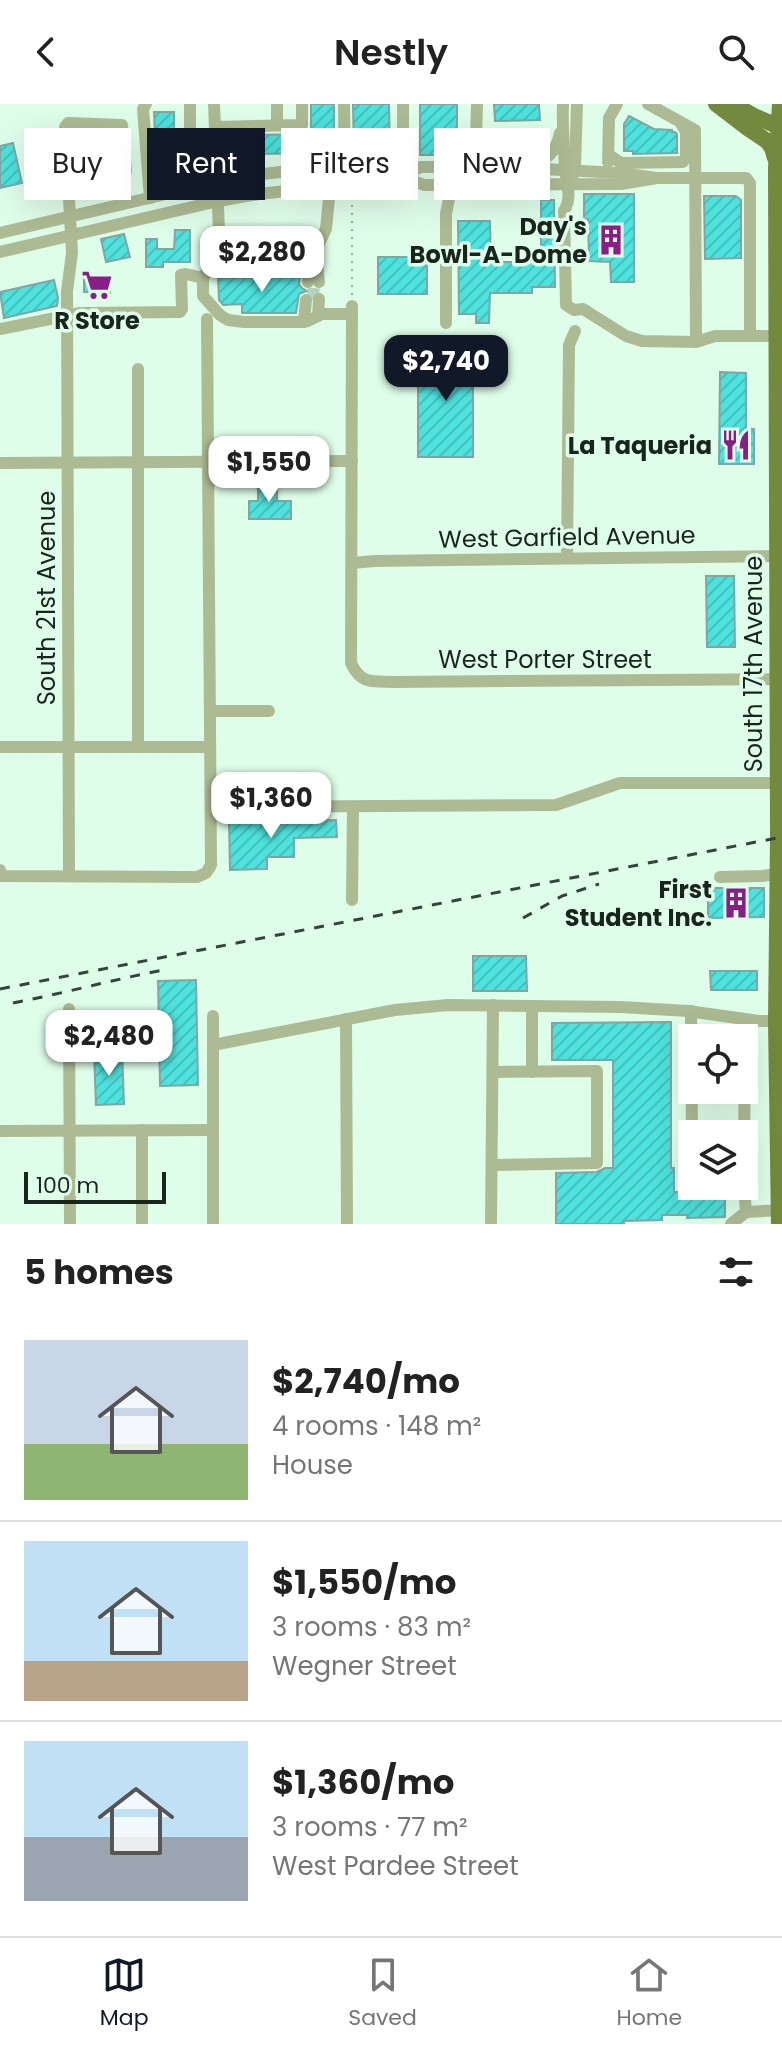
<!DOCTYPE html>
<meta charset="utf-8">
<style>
body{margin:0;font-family:Poppins,sans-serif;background:#f6f6f6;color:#222;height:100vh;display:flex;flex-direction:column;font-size:30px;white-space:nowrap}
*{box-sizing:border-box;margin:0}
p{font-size:26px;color:#767676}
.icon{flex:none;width:44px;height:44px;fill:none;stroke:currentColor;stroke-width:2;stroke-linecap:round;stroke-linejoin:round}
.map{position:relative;height:1120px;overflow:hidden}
.side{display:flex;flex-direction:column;background:#fff;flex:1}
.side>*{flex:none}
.top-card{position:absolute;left:24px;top:24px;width:734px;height:72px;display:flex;gap:16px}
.tools{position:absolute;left:678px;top:920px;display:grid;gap:16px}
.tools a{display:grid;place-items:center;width:80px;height:80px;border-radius:0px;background:#fff;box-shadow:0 8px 32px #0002;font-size:40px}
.scale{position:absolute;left:24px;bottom:20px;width:142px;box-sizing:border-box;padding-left:8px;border:4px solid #19241d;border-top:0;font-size:22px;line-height:28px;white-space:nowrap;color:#19241d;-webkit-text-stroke:6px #dffeea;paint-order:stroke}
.price{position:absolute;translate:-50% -68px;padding:0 18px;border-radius:16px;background:#fff;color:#222;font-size:26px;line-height:52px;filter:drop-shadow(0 2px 4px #0008)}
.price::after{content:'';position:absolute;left:50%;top:48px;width:24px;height:18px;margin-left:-12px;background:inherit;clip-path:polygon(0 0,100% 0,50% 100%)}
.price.active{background:#111827;color:#fff}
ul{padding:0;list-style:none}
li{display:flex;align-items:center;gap:24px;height:200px;padding:0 24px}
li+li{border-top:2px solid #e0e0e0}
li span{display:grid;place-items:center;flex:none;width:224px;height:160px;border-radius:0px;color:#555}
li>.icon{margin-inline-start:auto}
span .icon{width:96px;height:96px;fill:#fffc;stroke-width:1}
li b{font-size:34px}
h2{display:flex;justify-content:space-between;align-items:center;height:96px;padding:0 24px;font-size:34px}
.tag{padding:0 28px;border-radius:0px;background:#fff;box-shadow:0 8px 32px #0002;font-size:28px;line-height:72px}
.tag.active{background:#111827;color:#fff}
header{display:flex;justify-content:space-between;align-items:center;height:104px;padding:0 24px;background:#fff;font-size:36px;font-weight:600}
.dock{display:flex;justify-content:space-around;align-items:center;height:112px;border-top:2px solid #e0e0e0;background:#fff;font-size:22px;color:#767676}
.dock a{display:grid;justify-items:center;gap:4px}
.dock .active{color:#111827}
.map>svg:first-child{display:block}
.building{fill:url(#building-hatch);stroke:#80a6a4;stroke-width:2}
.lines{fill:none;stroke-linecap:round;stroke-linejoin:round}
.minor-tunnel{stroke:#b7d2c1;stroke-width:12;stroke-dasharray:12 6;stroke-linecap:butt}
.path{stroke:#96ae9f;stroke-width:2;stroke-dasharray:2 6;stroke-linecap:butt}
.minor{stroke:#adbb94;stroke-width:12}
.major{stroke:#73893d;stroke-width:16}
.rail{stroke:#35433a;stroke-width:3;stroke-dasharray:10 10;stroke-linecap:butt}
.labels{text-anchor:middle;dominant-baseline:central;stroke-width:7;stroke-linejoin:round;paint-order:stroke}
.poi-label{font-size:24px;font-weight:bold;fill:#19241d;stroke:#dffeea;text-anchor:end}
.street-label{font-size:24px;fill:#19241d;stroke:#dffeea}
</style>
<header><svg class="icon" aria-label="back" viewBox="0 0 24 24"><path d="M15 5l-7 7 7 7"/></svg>Nestly<svg class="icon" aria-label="search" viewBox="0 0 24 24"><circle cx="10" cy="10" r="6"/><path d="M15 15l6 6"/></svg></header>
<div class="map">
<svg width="782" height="1120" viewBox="0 0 782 1120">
<defs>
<pattern id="building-hatch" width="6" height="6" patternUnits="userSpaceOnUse" patternTransform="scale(2)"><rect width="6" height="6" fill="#4de2dd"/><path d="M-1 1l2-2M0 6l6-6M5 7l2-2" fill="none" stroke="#43c2bd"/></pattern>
</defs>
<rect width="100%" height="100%" fill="#dffeea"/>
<g class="building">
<path d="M311,0H334V49L255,50V31L302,30L311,28Z"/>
<path d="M353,0H389L390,50H354Z"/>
<rect x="420" y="0" width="37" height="51"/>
<path d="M494,0H539L540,16L495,17Z"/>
<path d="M154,8H174V53L156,58Z"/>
<path d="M629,12L654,25L672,26V28H675L677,30V49L633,50V47H624V20Z"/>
<path d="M90,29H101V33H114L116,57H107V62H87V33H90Z"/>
<path d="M13,39L22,79L0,84V42Z"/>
<path d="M584,90H634V178H611L610,158L589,157L588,115H584Z"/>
<path d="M704,92H736L741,96V154L705,155Z"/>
<path d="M541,96H554L555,183H532V189H490L489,219H476V210H459L458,117H490L491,158H541Z"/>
<path d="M175,126H190V158H163V163H146V135H157V145H174Z"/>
<path d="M124,130L130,153L106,158L101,135Z"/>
<rect x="378" y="153" width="49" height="37"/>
<path d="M84,172L110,173V189L84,188Z"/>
<path d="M300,173L299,180L302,184L307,187L314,185L317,187L312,189L306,187L299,190L296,209H242V200L223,201L219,196L218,174Z"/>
<path d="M54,176L58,194L57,202L4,214L0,188Z"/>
<rect x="418" y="245" width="55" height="108"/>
<path d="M720,268L746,269V325H754V360H719Z"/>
<path d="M258,378H277V397H291V415H249V397H258Z"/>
<path d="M706,472H734L735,543H707Z"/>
<path d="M336,716L337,733L294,734V753H267V765L230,766L229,718Z"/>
<path d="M708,784H764V813L708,814Z"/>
<path d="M473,852H526L527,887H473Z"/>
<path d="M710,867H757V886H711Z"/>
<path d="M196,876L198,981L160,982L158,877Z"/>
<path d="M671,918V1064H674V1088H725V1113L687,1114V1111H662V1116L624,1117V1120H556V1069L597,1068L605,1064H613V956H552V919Z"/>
<path d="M122,946L124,1000L96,1001L94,948Z"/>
</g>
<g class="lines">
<path class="minor-tunnel" d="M313,196L314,178"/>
<path class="path" d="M352,191V92"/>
<g class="minor">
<path d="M146,0L143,5L150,94"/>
<path d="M214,0L219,128L216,152L203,174V192L220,211L228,216L244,218H301L308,217L322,210H352"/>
<path d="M277,0V21"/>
<path d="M344,0L345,73"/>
<path d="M563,0C562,21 564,42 565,64C566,79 573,92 564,107L566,201L574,206L583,205L626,232L642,237L696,238L715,232H782"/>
<path d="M648,0L695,26L696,238"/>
<path d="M215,23L302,21V0"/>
<path d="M609,51L621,59L683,58L686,53V28L680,18"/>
<path d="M608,58L609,14L617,0"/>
<path d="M528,62C547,56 556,49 560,29"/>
<path d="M148,69L190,58V0"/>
<path d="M471,70L472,43L476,35L477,0"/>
<path d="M403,73L420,63H454L525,64L620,69L657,74H746L750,79V232"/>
<path d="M403,73V0"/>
<path d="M572,74L575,63L577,0"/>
<path d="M69,84L124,72L126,67L122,21L68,19L65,23L72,149L67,187L69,772"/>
<path d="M0,129L217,78L254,71L315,64L321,66L331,74"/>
<path d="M0,148L218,97L259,90L314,84L331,74L403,73L424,81L621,80L657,74"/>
<path d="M316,151L319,178"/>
<path d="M308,178L312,154L326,125L331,74"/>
<path d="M352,202L351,559C361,581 373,577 394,578L782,575"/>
<path d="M318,212L319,195"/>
<path d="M304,218L306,196"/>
<path d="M446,219V110L453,74"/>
<path d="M0,225L80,209L180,208L182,205L181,171L186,170L203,174"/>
<path d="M0,359L352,357"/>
<path d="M567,454L569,241L575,227"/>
<path d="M352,459L374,457L782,452"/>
<path d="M210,607H269"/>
<path d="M0,643H210"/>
<path d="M138,643V265"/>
<path d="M211,703L556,701L620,679H782"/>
<path d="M0,766V772L197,773L206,769L211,761L207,215"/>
<path d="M720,773L762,772L782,769"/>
<path d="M352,796L353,703"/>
<path d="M69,905L70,1120"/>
<path d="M691,907L692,1030"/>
<path d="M346,915L347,1120"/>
<path d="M213,941L395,906L448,901L621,903L688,907L759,917H782"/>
<path d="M532,968V902"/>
<path d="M142,1026V1120"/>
<path d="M0,1027L213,1026"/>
<path d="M492,1061L597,1059V967L493,968"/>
<path d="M744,1063L745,916"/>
<path d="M744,1082L746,1108"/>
<path d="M213,1120V912"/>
<path d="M491,1120L493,901"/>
<path d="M731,1120L746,1108L782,1106"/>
</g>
<g class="major">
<path d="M716,0L746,23L767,37L772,44L775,54"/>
<path d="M733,0L754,12L782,24"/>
<path d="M779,1120L776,917L778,733L776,64L780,0"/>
</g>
<g class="rail">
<path d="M523,814L562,792L599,780"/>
<path d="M0,885L782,733"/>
<path d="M13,899C65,889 116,875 168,865"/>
</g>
</g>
<defs>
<g id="building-bare" transform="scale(2.4)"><path d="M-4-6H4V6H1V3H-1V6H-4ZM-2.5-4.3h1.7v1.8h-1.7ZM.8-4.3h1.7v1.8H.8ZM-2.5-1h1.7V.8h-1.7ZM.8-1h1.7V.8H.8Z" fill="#891f86" stroke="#dffeea" stroke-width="2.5" paint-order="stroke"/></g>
<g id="supermarket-bare" transform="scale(2.4)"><path d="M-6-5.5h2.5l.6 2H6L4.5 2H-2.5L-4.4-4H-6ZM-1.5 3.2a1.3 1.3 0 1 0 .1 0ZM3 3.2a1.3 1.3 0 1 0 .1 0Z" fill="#891f86" stroke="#dffeea" stroke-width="2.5" paint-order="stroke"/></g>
<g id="restaurant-bare" transform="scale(2.4)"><path d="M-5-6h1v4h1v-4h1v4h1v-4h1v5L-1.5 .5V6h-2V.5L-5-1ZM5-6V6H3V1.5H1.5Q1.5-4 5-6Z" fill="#891f86" stroke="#dffeea" stroke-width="2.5" paint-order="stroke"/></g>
</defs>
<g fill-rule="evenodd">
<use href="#building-bare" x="611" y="136"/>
<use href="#supermarket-bare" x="97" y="181"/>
<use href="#restaurant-bare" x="736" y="341"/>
<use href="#building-bare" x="736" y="799"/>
</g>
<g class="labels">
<g class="poi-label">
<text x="587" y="122">Day's<tspan x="587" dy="28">Bowl-A-Dome</tspan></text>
<text x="97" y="216" text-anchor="middle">R Store</text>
<text x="712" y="341">La Taqueria</text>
<text x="712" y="785">First<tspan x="712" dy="28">Student Inc.</tspan></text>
</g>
<g class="street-label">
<text transform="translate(567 433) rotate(-1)">West Garfield Avenue</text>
<text transform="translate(46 494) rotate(-90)">South 21st Avenue</text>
<text x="545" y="555">West Porter Street</text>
<text transform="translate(753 560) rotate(-90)">South 17th Avenue</text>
</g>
</g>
</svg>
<div class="tools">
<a><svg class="icon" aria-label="locate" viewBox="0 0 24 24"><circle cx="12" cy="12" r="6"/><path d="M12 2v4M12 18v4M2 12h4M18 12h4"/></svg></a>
<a><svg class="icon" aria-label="layers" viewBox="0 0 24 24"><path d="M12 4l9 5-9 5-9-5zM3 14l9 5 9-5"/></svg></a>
</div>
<div class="scale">100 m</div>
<b class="price" style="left:262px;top:190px">$2,280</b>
<b class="price active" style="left:446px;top:299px">$2,740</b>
<b class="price" style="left:269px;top:400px">$1,550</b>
<b class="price" style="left:271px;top:736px">$1,360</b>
<b class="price" style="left:109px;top:974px">$2,480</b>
<div class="top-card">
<a class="tag">Buy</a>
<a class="tag active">Rent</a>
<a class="tag">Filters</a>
<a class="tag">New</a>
</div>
</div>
<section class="side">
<h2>5 homes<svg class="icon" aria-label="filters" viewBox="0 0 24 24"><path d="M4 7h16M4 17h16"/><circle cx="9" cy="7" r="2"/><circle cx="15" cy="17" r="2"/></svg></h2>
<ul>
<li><span style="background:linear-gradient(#c9d6e8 65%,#8fb573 0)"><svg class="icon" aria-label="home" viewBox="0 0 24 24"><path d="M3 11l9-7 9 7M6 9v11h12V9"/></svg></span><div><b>$2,740/mo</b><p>4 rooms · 148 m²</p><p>House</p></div></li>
<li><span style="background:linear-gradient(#bfe0f5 75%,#b9a48a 0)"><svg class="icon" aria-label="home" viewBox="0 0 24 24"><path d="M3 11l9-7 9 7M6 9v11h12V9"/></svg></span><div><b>$1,550/mo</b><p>3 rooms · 83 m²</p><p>Wegner Street</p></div></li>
<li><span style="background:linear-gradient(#bfe0f5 60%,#9aa5b1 0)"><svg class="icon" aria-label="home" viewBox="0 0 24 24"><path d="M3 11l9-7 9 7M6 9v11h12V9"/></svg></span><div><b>$1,360/mo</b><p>3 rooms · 77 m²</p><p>West Pardee Street</p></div></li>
</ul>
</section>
<nav class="dock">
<a class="active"><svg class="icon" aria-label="map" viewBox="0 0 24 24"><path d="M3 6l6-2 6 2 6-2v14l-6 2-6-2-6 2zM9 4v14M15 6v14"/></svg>Map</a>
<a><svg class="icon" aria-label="saved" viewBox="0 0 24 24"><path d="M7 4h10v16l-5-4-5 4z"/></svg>Saved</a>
<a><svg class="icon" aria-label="home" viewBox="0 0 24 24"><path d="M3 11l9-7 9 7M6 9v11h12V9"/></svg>Home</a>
</nav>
